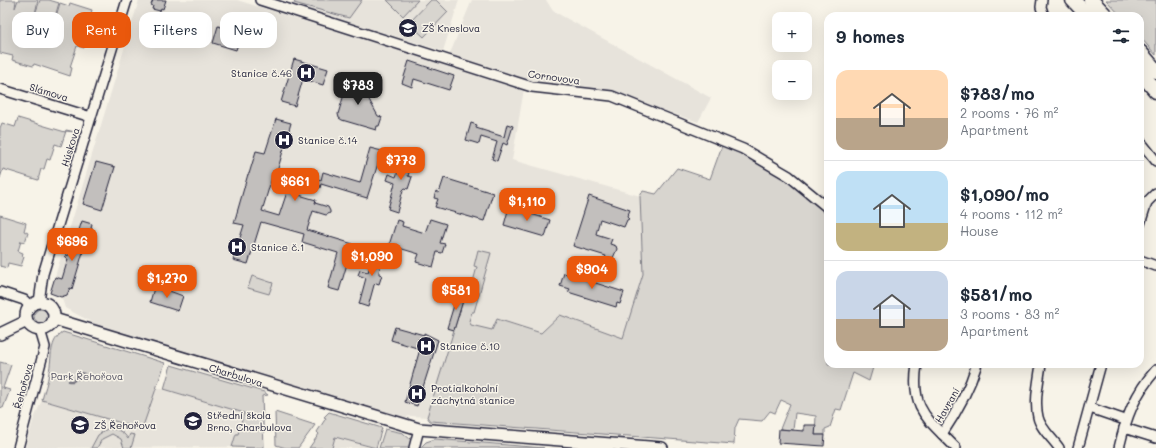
<!DOCTYPE html>
<meta charset="utf-8">
<style>
body{margin:0;font-family:Mali,sans-serif;background:#f6f6f7;color:#1f2937;height:100vh;display:flex;flex-direction:column;font-size:15px;white-space:nowrap}
*{box-sizing:border-box;margin:0}
p{font-size:13px;color:#747a83}
.icon{flex:none;width:22px;height:22px;fill:none;stroke:currentColor;stroke-width:2;stroke-linecap:round;stroke-linejoin:round}
.map{position:relative;flex:1;overflow:hidden}
.panel{position:absolute;left:824px;top:12px;width:320px;height:356px;display:flex;flex-direction:column;background:#fff;border-radius:12px;box-shadow:0 4px 16px #0002}
.panel>*{flex:none}
.top-card{position:absolute;left:12px;top:12px;width:380px;height:36px;display:flex;gap:8px}
.controls{position:absolute;left:772px;top:12px;display:grid;gap:8px}
.controls a{display:grid;place-items:center;width:40px;height:40px;border-radius:8px;background:#fff;box-shadow:0 4px 16px #0002;font-size:20px}
.price{position:absolute;translate:-50% -34px;padding:0 9px;border-radius:8px;background:#ea580c;color:#fff;font-size:13px;line-height:26px;filter:drop-shadow(0 1px 2px #0008)}
.price::after{content:'';position:absolute;left:50%;top:24px;width:12px;height:9px;margin-left:-6px;background:inherit;clip-path:polygon(0 0,100% 0,50% 100%)}
.price.selected{background:#222;color:#fff}
ul{padding:0;list-style:none}
li{display:flex;align-items:center;gap:12px;height:100px;padding:0 12px}
li+li{border-top:1px solid #e0e1e3}
li span{display:grid;place-items:center;flex:none;width:112px;height:80px;border-radius:12px;color:#555}
li>.icon{margin-inline-start:auto}
span .icon{width:48px;height:48px;fill:#fffc;stroke-width:1}
li b{font-size:17px}
h2{display:flex;justify-content:space-between;align-items:center;height:48px;padding:0 12px;font-size:17px}
.pill{padding:0 14px;border-radius:12px;background:#fff;box-shadow:0 4px 16px #0002;font-size:14px;line-height:36px}
.pill.selected{background:#ea580c;color:#fff}
.map>svg:first-child{display:block}
.built{fill:#e7e3db}
.green{fill:#d8d5cf;stroke:#7d7c85}
.lines{fill:none;stroke-linecap:round;stroke-linejoin:round}
.stream{stroke:#76747f;stroke-width:2.5}
.building{fill:#c2bfbd;stroke:#22223b}
.minor-casing{stroke:#22223b;stroke-width:12}
.tertiary-casing{stroke:#22223b;stroke-width:14}
.trunk-casing{stroke:#22223b;stroke-width:17}
.minor{stroke:#f7f3e8;stroke-width:9}
.tertiary{stroke:#f7f3e8;stroke-width:11}
.trunk{stroke:#f7f3e8;stroke-width:14}
.labels{text-anchor:middle;dominant-baseline:central;stroke-width:3;stroke-linejoin:round;paint-order:stroke}
.poi-label{font-size:10px;fill:#22223b;stroke:#f7f3e8;text-anchor:start}
.street-label{font-size:10px;fill:#22223b;stroke:#f7f3e8}
.park-label{font-size:10px;fill:#504f60;stroke:#f7f3e8}
</style>
<div class="map">
<svg width="1156" height="448" viewBox="0 0 1156 448">
<rect width="100%" height="100%" fill="#f7f3e8"/>
<filter id="ink" filterUnits="userSpaceOnUse"><feTurbulence type="fractalNoise" baseFrequency=".025" numOctaves="2"/><feDisplacementMap in="SourceGraphic" scale="8" xChannelSelector="R" yChannelSelector="G"/><feConvolveMatrix kernelMatrix="1 2 1 2 8 2 1 2 1" color-interpolation-filters="sRGB"/></filter>
<g filter="url(#ink)">
<g class="built">
<path d="M139,0H237L524,89L512,160L640,196L643,274L623,339L560,316L542,333L497,319L492,330H454L427,417L411,416L402,418L97,325L65,308L61,295L50,293Z"/>
<path d="M294,0H459L443,51L290,4Z"/>
<path d="M472,0H546L553,11L711,98L698,122L607,91L526,79L449,56Z"/>
<path d="M156,387L245,413L238,434H236L232,447L25,448L33,421L42,400L142,429Z"/>
<path d="M335,437L374,448H332Z"/>
</g>
<g class="green">
<path d="M0,0H16L15,8L18,0H38L35,14L40,0H49L59,3L54,20H55L60,3L69,6L70,3L92,10L87,27L90,28L84,48L77,46L70,67L72,68L70,76L34,64L33,66L12,60L13,56L0,53Z"/>
<path d="M297,0H362L349,18L294,3Z"/>
<path d="M387,0H418L403,16Z"/>
<path d="M431,0H436L448,12L424,37L409,23Z"/>
<path d="M1106,0H1156V55L1140,37V16H1121Z"/>
<path d="M18,118L65,132L66,130L75,132L66,131L61,146L55,144L50,160L47,159L44,169H41L38,180L3,169L0,178V128L2,123L15,127Z"/>
<path d="M723,143L772,169L800,189L828,212V364H874L869,381L853,373L841,410L836,409L830,427L825,429V435H815L816,416L795,413L793,430L780,429L790,404L781,400L775,413L770,411L762,421L739,419L735,428L734,444L430,421L427,417L467,288L471,289L477,267L474,266L478,250L491,253L474,312H472L469,321L471,325L492,330L497,319L541,333L560,315L623,338L643,274L640,196L643,191L656,194L677,168L710,179Z"/>
<path d="M0,215L26,223L24,231L28,233L25,242L21,241L18,251L23,253L22,256L24,257L21,266L8,263L7,268L0,266Z"/>
<path d="M252,276L273,283L269,294L248,288Z"/>
<circle cx="41" cy="316" r="7"/>
<path d="M63,332L165,363L142,429L42,400C44,391 48,382 49,372C52,358 49,340 63,332Z"/>
<path d="M0,362L11,365L3,388L10,390L3,408L0,407Z"/>
<path d="M171,365L264,392L268,395L262,396L264,448L232,447L236,434H238L244,413L164,389Z"/>
<path d="M275,412L315,425L298,448H286L276,445Z"/>
<path d="M329,412L382,428L376,448L335,437L332,448H309L319,434L317,432L326,418L324,417Z"/>
<path d="M107,429C116,428 123,431 128,439L130,434L135,435L131,448H124L121,439L112,434L102,439L97,448H91L98,435Z"/>
<path d="M385,429L403,433L411,440V446L408,448H379Z"/>
<path d="M435,439L544,448H420L426,442Z"/>
</g>
<g class="lines">
<path class="stream" d="M69,381H73L77,378L79,373L84,374"/>
</g>
<g class="building">
<path d="M153,0H166L163,9L161,8L160,11L152,9L153,6L151,5Z"/>
<path d="M218,26L238,32L236,38H238L237,43L238,44L236,50L213,43Z"/>
<path d="M294,59L328,69L323,85L303,79L295,106L281,102Z"/>
<path d="M409,61L454,76L449,90L414,79L412,87L402,83Z"/>
<path d="M351,75L363,79L361,85L378,116L382,117L379,126H377L376,130L342,120L339,118L338,114L349,78H350Z"/>
<path d="M276,119L291,123L277,172L274,171L262,211L279,216L294,171L321,180L323,172L360,183L370,148L382,151L367,198L321,184L320,188L303,183L299,195L316,200L315,203L328,207L330,211V213L326,215L313,211L307,230L353,244L339,291L328,288L338,253L302,242L304,234L261,222L248,264L233,260L244,225L234,223L248,174H249L256,151L265,153Z"/>
<path d="M471,123L477,125L476,128L504,137L507,124L513,126L507,145L503,143L497,161L492,159L497,142L481,137L479,144L466,140Z"/>
<path d="M405,151L414,154L408,176L412,177L408,189L405,188L403,190L397,212L388,209L395,183L387,180L389,174L396,177Z"/>
<path d="M96,162L115,167L102,210L83,204Z"/>
<path d="M444,178L493,193L484,221L435,207L438,199L434,198L436,191L439,193Z"/>
<path d="M589,196L630,210L627,217L629,219L627,220L624,227L600,219L596,234L612,239L610,244L616,246L617,249L612,260L609,261L604,260L606,256L573,246Z"/>
<path d="M509,207L550,220L545,237L504,225Z"/>
<path d="M430,219L446,224L440,243L445,244L442,253L437,252L433,267L416,262L419,254L389,245L397,220L403,222L402,226L425,233Z"/>
<path d="M82,221L92,224L91,228H92L88,242H86L72,289L70,288L67,295L61,297L50,293L55,277L62,279L68,259L65,256L69,255L72,245H74Z"/>
<path d="M377,247L386,249L379,271V274L382,275L379,284L376,283L374,285L368,307L359,304L366,278L358,275L360,270L368,272Z"/>
<path d="M564,273L624,292L620,304L617,303L616,307L568,292L570,289L560,286Z"/>
<path d="M154,288L164,291V289L183,296L178,311L150,302Z"/>
<path d="M458,292L465,294L454,330L447,328Z"/>
<path d="M395,327L424,335V333L438,340L417,406L405,402L420,349L391,340Z"/>
<path d="M804,425H816L815,435H825L824,446L778,443L779,429L804,431Z"/>
</g>
<g class="lines">
<g class="minor-casing">
<g id="minor">
<path d="M260,0L532,87L612,96L743,149L789,176L828,208"/>
<path d="M1042,0L1041,7L1044,16"/>
<path d="M0,89L91,117"/>
<path d="M1140,141L1156,161"/>
<path d="M1140,224L1147,202L1156,193"/>
<path d="M1140,260L1156,266"/>
<path d="M0,292L24,300L30,306"/>
<path d="M39,302L43,274L127,0"/>
<path d="M917,364C910,410 927,418 956,448"/>
<path d="M1041,364C1039,380 1034,401 1038,417C1040,428 1053,439 1059,448"/>
<path d="M1090,408L1125,420"/>
<path d="M1124,428L1156,438"/>
<path d="M942,434C957,412 969,390 977,364"/>
<path d="M18,448L45,347L40,330"/>
<path d="M414,448L419,429"/>
<path d="M1078,448L1101,364"/>
<path d="M1119,448C1126,418 1135,393 1156,370"/>
</g>
</g>
<g class="tertiary-casing">
<g id="tertiary">
<circle cx="40" cy="316" r="14"/>
<path d="M54,319L419,429L662,448"/>
<path d="M0,334L27,321"/>
</g>
</g>
<g class="trunk-casing">
<g id="trunk">
<path d="M1073,0L1088,16"/>
<path d="M1091,0L1106,16"/>
<path d="M1140,52L1156,71"/>
<path d="M1140,72L1156,91"/>
</g>
</g>
<use href="#minor" class="minor"/>
<use href="#tertiary" class="tertiary"/>
<use href="#trunk" class="trunk"/>
</g>
</g>
<defs>
<g id="school-disc" transform="scale(1)"><circle r="9.5" fill="#22223b" stroke="#f7f3e8"/><path d="M0-5L7-2L0 1L-7-2ZM-4 1L0 2.5L4 1V4Q0 6-4 4Z" fill="#fff"/></g>
<g id="hospital-disc" transform="scale(1)"><circle r="9.5" fill="#22223b" stroke="#f7f3e8"/><path d="M-5-5h3v3.5h4V-5h3V5h-3V1.5h-4V5h-3Z" fill="#fff"/></g>
</defs>
<g fill-rule="evenodd">
<use href="#school-disc" x="408" y="28"/>
<use href="#hospital-disc" x="306" y="73"/>
<use href="#hospital-disc" x="284" y="140"/>
<use href="#hospital-disc" x="237" y="247"/>
<use href="#hospital-disc" x="426" y="346"/>
<use href="#hospital-disc" x="417" y="394"/>
<use href="#school-disc" x="193" y="421"/>
<use href="#school-disc" x="80" y="425"/>
</g>
<g class="labels">
<g class="poi-label">
<text x="422" y="28">ZŠ Kneslova</text>
<text x="292" y="73" text-anchor="end">Stanice č.46</text>
<text x="298" y="140">Stanice č.14</text>
<text x="251" y="247">Stanice č.1</text>
<text x="440" y="346">Stanice č.10</text>
<text x="431" y="388">Protialkoholní<tspan x="431" dy="12">záchytná stanice</tspan></text>
<text x="207" y="415">Střední škola<tspan x="207" dy="12">Brno, Charbulova</tspan></text>
<text x="94" y="425">ZŠ Řehořova</text>
</g>
<g class="street-label">
<text transform="translate(554 77) rotate(8)">Cornovova</text>
<text transform="translate(49 92) rotate(17)">Slámova</text>
<text transform="translate(70 147) rotate(-73)">Húskova</text>
<text transform="translate(236 375) rotate(17)">Charbulova</text>
<text transform="translate(23 386) rotate(-75)">Řehořova</text>
<text transform="translate(947 405) rotate(-60)">Havraní</text>
</g>
<g class="park-label">
<text x="87" y="376">Park Řehořova</text>
</g>
</g>
</svg>
<div class="controls">
<a>+</a>
<a>−</a>
</div>
<b class="price selected" style="left:358px;top:106px">$783</b>
<b class="price" style="left:401px;top:181px">$773</b>
<b class="price" style="left:295px;top:202px">$661</b>
<b class="price" style="left:527px;top:222px">$1,110</b>
<b class="price" style="left:72px;top:262px">$696</b>
<b class="price" style="left:372px;top:277px">$1,090</b>
<b class="price" style="left:592px;top:290px">$904</b>
<b class="price" style="left:167px;top:299px">$1,270</b>
<b class="price" style="left:456px;top:311px">$581</b>
<div class="top-card">
<a class="pill">Buy</a>
<a class="pill selected">Rent</a>
<a class="pill">Filters</a>
<a class="pill">New</a>
</div>
<section class="panel">
<h2>9 homes<svg class="icon" aria-label="filters" viewBox="0 0 24 24"><path d="M4 7h16M4 17h16"/><circle cx="9" cy="7" r="2"/><circle cx="15" cy="17" r="2"/></svg></h2>
<ul>
<li><span style="background:linear-gradient(#ffd9b3 60%,#b9a48a 0)"><svg class="icon" aria-label="home" viewBox="0 0 24 24"><path d="M3 11l9-7 9 7M6 9v11h12V9"/></svg></span><div><b>$783/mo</b><p>2 rooms · 76 m²</p><p>Apartment</p></div></li>
<li><span style="background:linear-gradient(#bfe0f5 65%,#c2b280 0)"><svg class="icon" aria-label="home" viewBox="0 0 24 24"><path d="M3 11l9-7 9 7M6 9v11h12V9"/></svg></span><div><b>$1,090/mo</b><p>4 rooms · 112 m²</p><p>House</p></div></li>
<li><span style="background:linear-gradient(#c9d6e8 60%,#b9a48a 0)"><svg class="icon" aria-label="home" viewBox="0 0 24 24"><path d="M3 11l9-7 9 7M6 9v11h12V9"/></svg></span><div><b>$581/mo</b><p>3 rooms · 83 m²</p><p>Apartment</p></div></li>
</ul>
</section>
</div>
